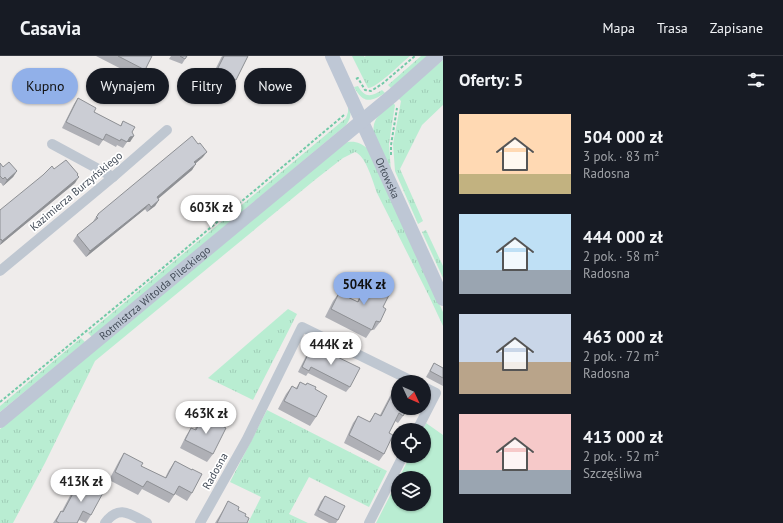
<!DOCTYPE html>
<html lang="pl">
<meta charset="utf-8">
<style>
body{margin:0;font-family:"PT Sans",sans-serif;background:#242831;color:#f1f3f6;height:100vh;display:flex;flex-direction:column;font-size:15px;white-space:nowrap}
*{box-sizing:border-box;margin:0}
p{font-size:13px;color:#9ea1a6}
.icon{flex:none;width:22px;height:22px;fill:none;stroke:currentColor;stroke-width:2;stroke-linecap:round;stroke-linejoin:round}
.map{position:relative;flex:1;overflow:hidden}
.drawer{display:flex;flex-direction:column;background:#171b24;width:340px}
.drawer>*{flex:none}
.guide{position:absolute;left:12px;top:12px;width:371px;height:36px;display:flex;gap:8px}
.needle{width:26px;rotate:134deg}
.controls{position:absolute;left:391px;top:319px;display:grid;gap:8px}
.controls a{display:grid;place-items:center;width:40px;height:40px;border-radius:50%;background:#171b24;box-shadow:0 1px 3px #0004;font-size:20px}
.price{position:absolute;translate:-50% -34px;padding:0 9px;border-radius:14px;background:#fff;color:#222;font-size:13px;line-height:26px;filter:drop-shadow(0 1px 2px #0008)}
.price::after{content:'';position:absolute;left:50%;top:24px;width:12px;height:9px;margin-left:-6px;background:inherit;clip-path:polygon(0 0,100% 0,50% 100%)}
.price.current{background:#91b0e9;color:#111}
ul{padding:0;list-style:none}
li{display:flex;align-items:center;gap:12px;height:100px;padding:0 16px}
li span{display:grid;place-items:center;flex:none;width:112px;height:80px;border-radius:0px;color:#555}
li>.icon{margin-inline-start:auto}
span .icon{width:48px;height:48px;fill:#fffc;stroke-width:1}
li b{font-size:17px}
h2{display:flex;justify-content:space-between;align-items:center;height:48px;padding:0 16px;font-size:17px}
.pill{padding:0 14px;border-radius:18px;background:#171b24;box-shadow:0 1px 3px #0004;font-size:14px;line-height:36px}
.pill.current{background:#91b0e9;color:#111}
header{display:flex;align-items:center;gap:24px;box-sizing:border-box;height:56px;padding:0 20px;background:#171b24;border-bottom:1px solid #363941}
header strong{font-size:19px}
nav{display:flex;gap:22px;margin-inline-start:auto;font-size:14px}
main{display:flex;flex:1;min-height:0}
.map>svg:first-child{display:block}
.grass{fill:url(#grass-tufts)}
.garden{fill:#b9edd2}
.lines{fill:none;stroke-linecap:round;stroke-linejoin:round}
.path{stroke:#72caa7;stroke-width:2;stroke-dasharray:3 2;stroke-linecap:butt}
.street{stroke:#bfc7d1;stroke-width:10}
.secondary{stroke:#bec7d5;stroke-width:14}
.wall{fill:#afb0b6}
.shaded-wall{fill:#8e9094}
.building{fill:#cbcdd4;stroke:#8e9094}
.labels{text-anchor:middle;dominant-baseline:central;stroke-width:3.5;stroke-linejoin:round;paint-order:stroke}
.street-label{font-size:11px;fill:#444d59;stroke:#fff}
</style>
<header>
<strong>Casavia</strong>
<nav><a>Mapa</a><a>Trasa</a><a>Zapisane</a></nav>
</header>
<main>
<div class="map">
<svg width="443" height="467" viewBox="0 0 443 467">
<defs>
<pattern id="grass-tufts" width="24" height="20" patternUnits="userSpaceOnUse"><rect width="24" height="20" fill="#b9edd2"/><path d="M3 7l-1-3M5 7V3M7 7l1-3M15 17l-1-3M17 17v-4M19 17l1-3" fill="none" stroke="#a0cdb7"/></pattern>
</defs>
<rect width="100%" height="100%" fill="#efeceb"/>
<g class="grass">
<path d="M352,0H364V1L366,0H410C401,7 377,32 368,32Z"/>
<path d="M421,0H429L391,32L388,29Z"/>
<path d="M443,4V49L422,69L400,113L423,165L418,168L395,115L393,88L401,45L398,42Z"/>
<path d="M358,30C365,42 371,41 382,34L385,37C371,46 363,48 354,31Z"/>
<path d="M393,47L395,49L389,88L391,115L373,76L374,68L376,63L381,57Z"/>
<path d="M348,48C351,57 352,61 346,69L92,281L88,277L346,62L348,56Z"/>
<path d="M348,86C356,85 361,87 368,93L443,256V270L429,240L377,137C373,126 366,100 355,96L343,102L316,123L95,305L45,407L13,467H0V373L345,87Z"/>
<path d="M426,174L443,210V222L422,176Z"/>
<path d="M288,253L297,258L253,344L208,322Z"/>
<path d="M81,282L85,286L0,356V350Z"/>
<path d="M267,354L387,415L369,451L309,421L289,458L308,467H248L261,441L230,426Z"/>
</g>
<path class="garden" d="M426,367L443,379V467H376L398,424V448H424V422H399L410,400H424V374H423Z"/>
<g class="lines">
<g class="path">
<path d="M356,23L358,22L365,34L371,35L382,28L415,0"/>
<path d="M391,99V89L397,52"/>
<path d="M0,346L158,216L344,59V57"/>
</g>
<g class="street">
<path d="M52,88L113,121"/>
<path d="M0,215L113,121L167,74"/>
<path d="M417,374L436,337L424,331"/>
<path d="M105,467C119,448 130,458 147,467"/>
<path d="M200,467L247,383L302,271L414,326"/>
<path d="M369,467L403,400"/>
</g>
<g class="secondary">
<path id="s1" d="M332,0L443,243"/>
<path id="s2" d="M0,365L392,40L437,0"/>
</g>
</g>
<g class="wall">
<path d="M96,0H152L145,14L139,22Z"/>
<path d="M171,0H187L182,8L169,3Z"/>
<path d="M222,0H248L236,24L231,32L211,22Z"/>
<path d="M78,42L94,56L120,70L123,65L132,76L130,86H127L123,92L117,89L116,91L103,84L99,90L62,72L74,48Z"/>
<path d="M203,101L195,108L192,114L158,143L159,144L155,150L147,156L145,153L86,201L73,185L77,179L93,166L94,164L98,158Z"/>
<path d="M0,107L3,111L17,115L13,121L3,130L1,127H0Z"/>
<path d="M77,119L75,127L0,189V154Z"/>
<path d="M368,226L383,251L380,266L374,274L372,273L366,282L325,261L333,245L339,237L357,246L363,234Z"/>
<path d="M311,292L319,296L321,293L350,331L346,336L308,317L306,320L298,316L307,298Z"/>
<path d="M434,307L443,312V330L426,321Z"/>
<path d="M300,326L315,333L316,361L310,370L278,353L286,338L292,330L296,332Z"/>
<path d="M397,329L403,360L398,367L395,365L389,377L384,398L379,405L344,387L353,367L358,360L369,366L375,357L380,359L392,336Z"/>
<path d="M203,360L213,398L207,406L180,392L186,380L191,372L194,374Z"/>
<path d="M124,397L141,410L165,422L169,414L175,405L191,414L192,437L187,445L175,438L169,447L142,433L138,439L109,424L119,405Z"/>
<path d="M86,425L91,459L86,467L79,464L77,467H53L61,455H62L71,438L77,430L81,432Z"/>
<path d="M325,440L338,464L336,467H329L314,459L321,445Z"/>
<path d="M228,445L245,460L247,467H215L223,454Z"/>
</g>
<g class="shaded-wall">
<path d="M134,80L130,86H127L130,81Z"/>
<path d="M207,96L203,101L190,112L194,106Z"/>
<path d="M196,108L192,114L153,147L157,141Z"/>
<path d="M17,115L13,121L3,130L7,124Z"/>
<path d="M79,121L75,127L0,189L2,185Z"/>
<path d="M159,144L155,150L147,156L151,151Z"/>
<path d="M149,148L145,153L86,201L90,195Z"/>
</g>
<g class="building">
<path d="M118,0H152L145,14Z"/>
<path d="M180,0H187L185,3Z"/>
<path d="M224,0H248L236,24L217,14Z"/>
<path d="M78,42L96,52L94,56L121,70L123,65L135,71L132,76L134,80L130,81L127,86L121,83L120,85L106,78L103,84L66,66Z"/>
<path d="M192,80L198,88L200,87L207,96L194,106L196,108L157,141L159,144L151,151L149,148L90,195L77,179L98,162L96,161L98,159V158Z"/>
<path d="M66,104L78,118L77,119L79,121L2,185L1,183L0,184V154L43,119L52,110L54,113Z"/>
<path d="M9,106L17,115L7,124L5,121L3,123L0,120V107L3,111Z"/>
<path d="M368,226L390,237L383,251L386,253L380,266L376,265L372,274L331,253L339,237L358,246Z"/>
<path d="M311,292L319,296L321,293L360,312L350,331L311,311L309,315L302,311Z"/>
<path d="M434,307L443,312V322L430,315Z"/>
<path d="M300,326L306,329L307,327L316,331L315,333L327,340L316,361L284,345L292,330L297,333Z"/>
<path d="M397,329H398V352H408L403,360L399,357L389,377L393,379L384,398L349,379L358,360L370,366L375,357L381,360Z"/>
<path d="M203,360L226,372L213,398L185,384L191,372L196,374Z"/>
<path d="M124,397L143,407L141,410L166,422L175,405L192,414V413L202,418L192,437L179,430L174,439L147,425L143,431L115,416Z"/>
<path d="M86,425L104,435L91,459L83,455L77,467H59L56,465L61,455L63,456L77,430L82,432Z"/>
<path d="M325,440L345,450L338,464L318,454Z"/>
<path d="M228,445L239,451L238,454L246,458L245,460L249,462L247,467H217Z"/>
</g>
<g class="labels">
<g class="street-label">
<text stroke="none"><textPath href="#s1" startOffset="134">Orłowska</textPath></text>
<text transform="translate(76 135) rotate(-40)">Kazimierza Burzyńskiego</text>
<text stroke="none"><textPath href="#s2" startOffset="201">Rotmistrza Witolda Pileckiego</textPath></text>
<text transform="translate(215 415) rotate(-61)">Radosna</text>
</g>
</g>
</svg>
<div class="controls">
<a><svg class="needle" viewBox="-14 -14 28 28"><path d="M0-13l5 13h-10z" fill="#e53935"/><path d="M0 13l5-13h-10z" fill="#9ea1a6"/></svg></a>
<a><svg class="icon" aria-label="locate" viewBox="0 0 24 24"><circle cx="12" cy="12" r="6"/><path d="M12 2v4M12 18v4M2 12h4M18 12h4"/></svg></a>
<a><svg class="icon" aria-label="layers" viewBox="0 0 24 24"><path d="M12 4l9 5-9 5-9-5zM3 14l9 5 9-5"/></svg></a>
</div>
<b class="price" style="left:211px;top:173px">603K zł</b>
<b class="price current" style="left:364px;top:250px">504K zł</b>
<b class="price" style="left:331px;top:310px">444K zł</b>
<b class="price" style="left:206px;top:379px">463K zł</b>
<b class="price" style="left:81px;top:447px">413K zł</b>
<div class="guide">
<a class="pill current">Kupno</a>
<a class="pill">Wynajem</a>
<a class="pill">Filtry</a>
<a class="pill">Nowe</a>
</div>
</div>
<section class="drawer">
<h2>Oferty: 5<svg class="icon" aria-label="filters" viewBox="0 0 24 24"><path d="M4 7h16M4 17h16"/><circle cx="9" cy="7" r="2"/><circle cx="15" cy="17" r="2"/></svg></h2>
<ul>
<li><span style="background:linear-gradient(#ffd9b3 75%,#c2b280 0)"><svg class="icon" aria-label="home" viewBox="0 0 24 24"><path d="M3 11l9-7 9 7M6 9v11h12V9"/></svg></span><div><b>504 000 zł</b><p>3 pok. · 83 m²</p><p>Radosna</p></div></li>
<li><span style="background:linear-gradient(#bfe0f5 70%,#9aa5b1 0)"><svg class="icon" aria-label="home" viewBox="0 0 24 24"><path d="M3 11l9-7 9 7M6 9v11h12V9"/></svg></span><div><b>444 000 zł</b><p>2 pok. · 58 m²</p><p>Radosna</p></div></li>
<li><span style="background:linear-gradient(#c9d6e8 60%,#b9a48a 0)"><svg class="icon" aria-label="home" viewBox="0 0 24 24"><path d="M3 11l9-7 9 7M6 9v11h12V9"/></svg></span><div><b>463 000 zł</b><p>2 pok. · 72 m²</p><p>Radosna</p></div></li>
<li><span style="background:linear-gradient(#f6c9c9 70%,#9aa5b1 0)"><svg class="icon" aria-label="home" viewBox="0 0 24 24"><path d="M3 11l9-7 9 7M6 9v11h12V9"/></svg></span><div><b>413 000 zł</b><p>2 pok. · 52 m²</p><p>Szczęśliwa</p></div></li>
</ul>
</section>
</main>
